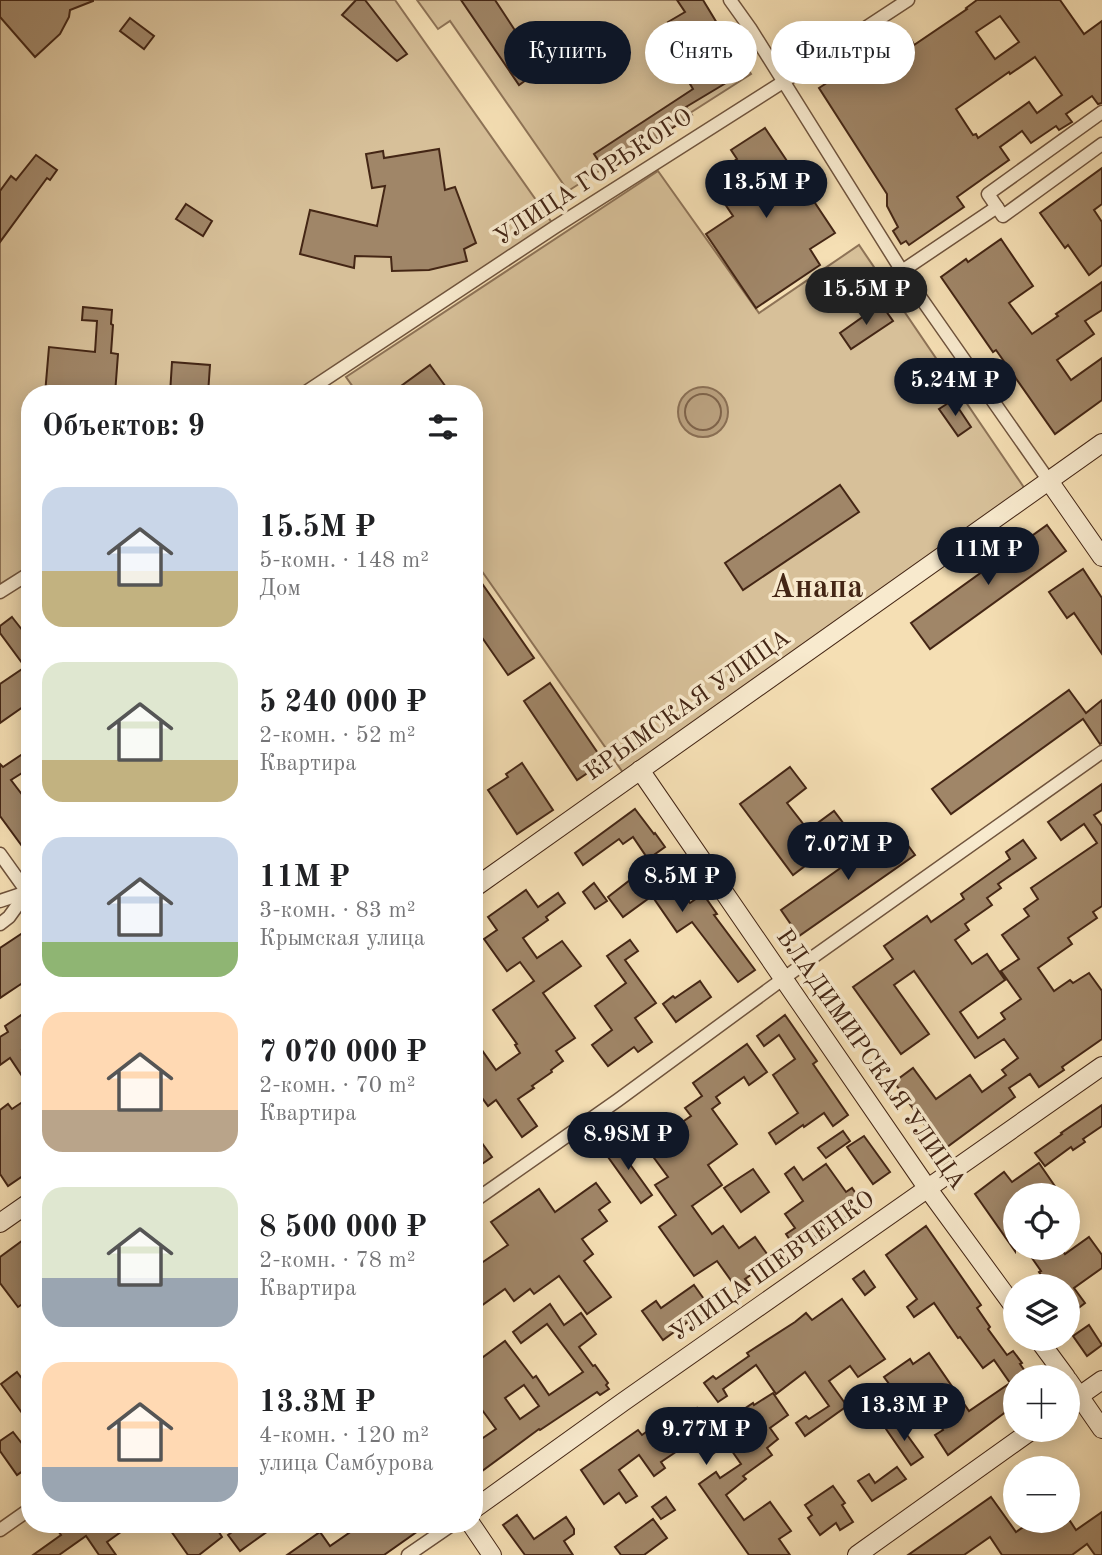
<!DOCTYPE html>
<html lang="ru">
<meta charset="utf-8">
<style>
body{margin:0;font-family:"Old Standard TT",serif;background:#f2f2f2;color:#202124;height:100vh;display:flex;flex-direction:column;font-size:26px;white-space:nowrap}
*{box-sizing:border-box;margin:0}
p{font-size:23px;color:#757577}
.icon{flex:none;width:38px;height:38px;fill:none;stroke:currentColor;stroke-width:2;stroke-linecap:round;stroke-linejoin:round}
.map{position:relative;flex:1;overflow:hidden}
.details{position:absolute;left:21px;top:385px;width:462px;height:1148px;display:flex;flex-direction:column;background:#fff;border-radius:28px;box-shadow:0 4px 18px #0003}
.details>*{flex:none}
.top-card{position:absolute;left:504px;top:21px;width:492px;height:63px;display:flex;gap:14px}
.fabs{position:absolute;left:1003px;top:1183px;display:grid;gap:14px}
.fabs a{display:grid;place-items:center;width:77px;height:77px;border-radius:50%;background:#fff;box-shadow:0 4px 18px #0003;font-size:35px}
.price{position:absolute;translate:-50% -60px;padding:0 16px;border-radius:24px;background:#111827;color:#fff;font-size:23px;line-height:46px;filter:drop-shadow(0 2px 4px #0008)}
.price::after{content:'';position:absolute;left:50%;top:42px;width:21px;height:16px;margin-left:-10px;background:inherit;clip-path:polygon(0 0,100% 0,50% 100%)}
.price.current{background:#222;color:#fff}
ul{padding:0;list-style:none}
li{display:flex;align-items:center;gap:21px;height:175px;padding:0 21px}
li span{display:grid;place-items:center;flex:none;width:196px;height:140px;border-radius:21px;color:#555}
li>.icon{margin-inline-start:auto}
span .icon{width:84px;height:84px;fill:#fffc;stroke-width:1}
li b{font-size:30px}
h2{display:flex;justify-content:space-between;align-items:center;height:84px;padding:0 21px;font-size:30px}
.chip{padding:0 24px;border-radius:32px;background:#fff;box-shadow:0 4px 18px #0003;font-size:24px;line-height:63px}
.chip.current{background:#111827;color:#fff}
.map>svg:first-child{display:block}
.green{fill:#d7c099;stroke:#8e7357;stroke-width:2}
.water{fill:#b9a07e;stroke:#8a6f54;stroke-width:2}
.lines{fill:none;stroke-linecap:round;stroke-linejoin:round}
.shore{stroke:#7e634a;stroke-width:2}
.building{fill:#a08668;stroke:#442615;stroke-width:2;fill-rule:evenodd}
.street-casing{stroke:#70543d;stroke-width:15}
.secondary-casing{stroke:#442615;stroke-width:20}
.street{stroke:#f8eace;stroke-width:12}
.secondary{stroke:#f8eace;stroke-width:18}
.labels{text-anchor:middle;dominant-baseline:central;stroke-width:7;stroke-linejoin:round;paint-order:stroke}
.street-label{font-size:24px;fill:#442615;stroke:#f8eace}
.district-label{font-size:32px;font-weight:bold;fill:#442615;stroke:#f8eace}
</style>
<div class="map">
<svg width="1102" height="1555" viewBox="0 0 1102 1555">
<rect width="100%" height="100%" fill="#f5dfb4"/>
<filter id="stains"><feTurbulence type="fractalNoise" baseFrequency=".00286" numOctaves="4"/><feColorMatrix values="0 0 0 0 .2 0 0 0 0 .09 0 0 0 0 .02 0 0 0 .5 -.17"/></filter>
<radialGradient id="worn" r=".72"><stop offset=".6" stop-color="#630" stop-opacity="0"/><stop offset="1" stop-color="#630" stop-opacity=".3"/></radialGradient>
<g class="green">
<path d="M0,0H395L555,227L303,394H30V573L0,592Z"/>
<path d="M417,0H700L751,74L568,191L450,21L438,29Z"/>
<path d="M658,171L759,313L859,245L1025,489L624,774L474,560V394H358L346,377Z"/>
</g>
<circle class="water" cx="703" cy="412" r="25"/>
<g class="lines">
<circle class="shore" cx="703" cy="412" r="18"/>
</g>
<g class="building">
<path d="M0,0H93V1L70,10L69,17L60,34L35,57L0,17Z"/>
<path d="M356,0H365L407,54L397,61L342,15Z"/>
<path d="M461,0H495L520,38L525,34L544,63L531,72L533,75L519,85Z"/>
<path d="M677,0H703L746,71L686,107L692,115L606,172L594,154L693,89L660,34L671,27L668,22L685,12Z"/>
<path d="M977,0H1060L1084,34L1102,21V103L1098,104L1092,96L1066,114L1072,122L1059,130L1056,126L1031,143L1022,131L1000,147L1009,160L957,197L964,207L909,245L906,241L901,244L893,231L898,227L887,206V194L819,88L890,42L903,47L912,41L914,45L967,9L966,8ZM1000,16L1019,42L995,59L976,32ZM1035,57L1062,95L1037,113L1029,102L978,138L976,134L973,135L956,109L1009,72L1010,74Z"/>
<path d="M130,18L154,36L144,49L120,31Z"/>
<path d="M765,128L835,233L810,249L820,265L756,308L706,234L733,216L708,179L737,159L731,150Z"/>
<path d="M439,149L445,190L455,187L476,243L464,249L467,261L429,270L392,271L391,257L355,256L354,268L300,254L310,210L377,226L385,186L372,188L366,154L383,151L384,158Z"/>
<path d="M36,155L57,170L50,180L47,178L0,242V191L11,176L16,180Z"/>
<path d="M1102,168V204L1094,210L1102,222V265L1089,275L1068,245L1065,248L1040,213Z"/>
<path d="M186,204L212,221L203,236L176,219Z"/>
<path d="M1001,239L1033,286L1009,303L1032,334L1058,316L1056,314L1102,282V310L1085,321L1094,334L1057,360L1071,380L1102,358V400L1055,434L996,350L993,352L941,277L966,259L968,262Z"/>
<path d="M881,304L893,321L851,349L840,333Z"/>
<path d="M83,307L112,310L111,324L113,325L111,353L118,354L115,394H45L49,347L95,352L97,321L82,320Z"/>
<path d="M172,362L210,365L208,394H170Z"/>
<path d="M430,365L451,394H390Z"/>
<path d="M953,400L971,427L958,436L939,409Z"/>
<path d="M840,485L859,512L743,590L725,563Z"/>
<path d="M1047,525L1066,551L930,649L911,623Z"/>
<path d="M1083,569L1102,598V654L1074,613L1067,618L1049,592Z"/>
<path d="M474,572L534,658L508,675L474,626Z"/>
<path d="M12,617L30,640V702L0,723V684L25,667L0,633V626Z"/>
<path d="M550,683L604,762L577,780L524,701Z"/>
<path d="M1069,690L1086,713L1102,700V743L1100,744L1083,719L951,814L932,789Z"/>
<path d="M30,749V768L11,780L30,805V857L0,816V764L3,767Z"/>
<path d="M522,763L553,810L517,834L488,790L508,777L506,774Z"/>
<path d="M790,767L806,788L787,803L808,830L834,811L850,832L793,875L740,804Z"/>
<path d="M1102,784V810L1094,815L1102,826V906L1093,912L1097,918L1068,938L1072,944L1038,968L1054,991L1070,980L1073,983L1089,973L1102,991V1039L1062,1067L1064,1070L1039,1087L1030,1074L1009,1088L1015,1097L943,1150L894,1082L913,1068L936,1099L970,1075L982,1092L1006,1075L1002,1070L1018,1058L1004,1039L975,1058L914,971L894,985L929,1034L901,1054L853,987L893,959L884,946L927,916L931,922L964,899L961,894L1010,859L1006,852L1023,840L1036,858L998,884L1001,888L987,898L992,905L965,924L969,930L955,940L972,964L987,954L1005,980L960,1012L978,1038L1005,1019L1001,1013L1021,999L1001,971L1019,959L1002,935L1029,916L1024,909L1038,899L1031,888L1097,843L1084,824L1061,840L1048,822Z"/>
<path d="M635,809L654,834L655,833L665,847L648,859L633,837L623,844L619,839L583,865L575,853Z"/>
<path d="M896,829L915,855L799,936L781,910Z"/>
<path d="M656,860L690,903L703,894L717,914L714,915L755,970L738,982L692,922L677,932L652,896L623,917L608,897Z"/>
<path d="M594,883L607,901L595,909L583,892Z"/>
<path d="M526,890L538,907L558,893L565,903L546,917L548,920L523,938L537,958L562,941L581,966L543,993L575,1038L556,1051L563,1061L551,1070L552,1072L532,1086L534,1088L518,1099L537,1126L522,1137L496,1100L488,1106L474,1087V1039L496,1070L520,1053L515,1045L517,1044L493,1010L534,981L520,962L507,971L484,939L497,930L488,917Z"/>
<path d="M30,928V996L21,984L0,998V948Z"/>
<path d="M630,940L638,951L625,960L656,1003L635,1018L652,1042L638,1052L634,1047L608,1066L592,1045L612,1030L595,1006L626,983L607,956Z"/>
<path d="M700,981L711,997L676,1022L663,1004L673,996L675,998Z"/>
<path d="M30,1009V1045L22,1050L30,1062V1088L10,1058L0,1065V1037L8,1032L5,1026Z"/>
<path d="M785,1015L817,1061L813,1064L848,1115L833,1126L824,1113L804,1127L803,1125L776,1144L769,1133L798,1113L773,1075L795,1059L779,1035L764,1046L757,1036Z"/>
<path d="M747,1044L767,1072L749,1085L744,1077L716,1097L720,1103L712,1109L737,1144L708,1165L722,1185L692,1206L712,1234L723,1226L739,1248L755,1237L772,1261L745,1279L750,1285L740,1293L717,1261L694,1276L659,1227L676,1215L655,1185L668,1177L646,1147L691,1116L685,1108L702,1096L693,1083Z"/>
<path d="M30,1097V1171L8,1186L0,1174V1110L8,1104L12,1109Z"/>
<path d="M1102,1105V1126L1083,1139L1085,1142L1073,1150L1071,1147L1045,1166L1035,1153L1062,1134L1061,1133Z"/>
<path d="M843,1131L850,1141L826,1158L818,1148Z"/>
<path d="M474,1132L492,1157L482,1164L474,1154Z"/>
<path d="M864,1136L890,1172L873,1184L847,1147Z"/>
<path d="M614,1142L652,1195L641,1203L603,1150Z"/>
<path d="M1039,1163L1061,1195H1015V1251L975,1194L1004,1172L1012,1182Z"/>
<path d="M826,1164L846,1192L852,1188L863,1204L817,1238L815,1236L796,1249L786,1234L795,1228L785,1214L803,1201L785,1174L794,1167L803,1180Z"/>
<path d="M753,1169L769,1192L741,1212L724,1188Z"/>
<path d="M596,1183L610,1202L599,1210L607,1221L582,1239L593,1254L584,1261L611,1297L587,1314L559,1276L534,1294L530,1289L514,1301L505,1289L474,1311V1268L508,1245L491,1222L539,1189L555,1212Z"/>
<path d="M926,1226L981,1305L977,1308L990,1327L988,1329L1007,1355L1013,1351L1022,1363L1020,1364L1029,1377H1015V1405L948,1455L935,1435L943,1430L912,1386L898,1396L884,1377L910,1359L913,1364L929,1353L969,1411L1010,1383L994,1360L983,1368L960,1337L958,1338L934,1303L914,1317L907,1307L917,1299L886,1255Z"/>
<path d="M30,1235V1299L18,1307L0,1283V1257Z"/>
<path d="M1089,1237L1102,1255V1268L1074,1288L1085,1303L1068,1316V1286H1049L1039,1272L1041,1271L1025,1248H1061L1065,1254Z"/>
<path d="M864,1271L875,1287L865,1295L853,1279Z"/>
<path d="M694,1285L711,1309L694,1321L692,1319L663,1340L642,1311L656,1301L661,1308Z"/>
<path d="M842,1299L885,1359L858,1377L850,1366L829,1381L847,1406L805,1436L796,1423L806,1416L809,1419L829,1406L805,1372L776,1394L756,1365L723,1389L727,1396L718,1402L704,1383L713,1376L716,1379L749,1356L747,1353L795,1322L806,1313L812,1320Z"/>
<path d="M550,1304L564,1325L581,1313L596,1334L579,1347L593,1366L595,1365L608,1383L606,1385L609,1389L600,1395L597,1392L540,1430L539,1429L474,1477V1444L496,1429L474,1399V1345L483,1357L505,1341L533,1378L536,1376L549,1395L583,1372L547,1324L521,1343L513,1332ZM524,1385L539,1406L520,1419L505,1398Z"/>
<path d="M1089,1325L1102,1345L1087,1356L1073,1336Z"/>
<path d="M17,1372L30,1389V1408L22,1413L1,1384Z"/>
<path d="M773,1393L788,1415L770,1428L778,1439L767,1448L772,1455L743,1476L746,1479L726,1495L744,1520L770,1502L791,1531L779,1539L790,1555H749L699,1484L716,1472L720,1478L741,1464L727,1444L711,1455L698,1437L661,1462L665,1468L654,1476L639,1455L619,1470L637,1496L626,1503L619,1493L604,1504L581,1470L638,1430L642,1435L660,1422L663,1427L678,1417L680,1420L697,1408L715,1434L734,1420L732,1417L753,1403L754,1405Z"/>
<path d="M897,1421L923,1457L911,1465L886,1429Z"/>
<path d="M13,1432L30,1454V1466L17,1475L0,1451V1441Z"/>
<path d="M897,1467L906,1479L872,1501L858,1481L869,1474L875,1483Z"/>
<path d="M833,1486L845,1503L842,1505L853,1522L840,1530L836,1523L820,1535L808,1518L812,1515L805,1505Z"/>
<path d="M666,1497L675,1510L661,1519L652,1507Z"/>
<path d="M991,1497L1016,1532L1032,1521H1070L1076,1530L1102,1512V1555H1095L1087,1544L1072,1555H1002L990,1537L964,1555H908Z"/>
<path d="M517,1515L534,1539L566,1517L574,1529V1534L564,1541L573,1555H525L503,1525Z"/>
<path d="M653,1519L667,1538L644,1555H621L615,1547Z"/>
<path d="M53,1524H132L107,1542L116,1555H99L86,1536L59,1555H33L61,1535Z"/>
<path d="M166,1524H214L222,1537L199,1555H188Z"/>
<path d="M243,1524H278L240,1551L228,1535Z"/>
<path d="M362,1524H428L384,1555H287L320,1532L330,1546Z"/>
</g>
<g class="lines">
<g class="street-casing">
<g id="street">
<path d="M730,0L750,28L902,271L1049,481"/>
<path d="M1102,112L988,194L1003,216L1102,144"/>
<path d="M902,271L997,207"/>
<path d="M303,394L555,227L783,82L908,0"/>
<path d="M0,592L30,573"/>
<path d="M0,854L30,896"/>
<path d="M0,901L27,892"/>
<path d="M0,924L9,917L27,892"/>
<path d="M474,1201L618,1100L806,962L1102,752"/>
<path d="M0,1530L30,1509"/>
<path d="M408,1555L453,1524"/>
</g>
</g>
<g class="secondary-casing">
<g id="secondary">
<path d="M1049,481L1102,557"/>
<path d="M640,770L928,1189L1015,1308"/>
<path d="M474,888L1102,443"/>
<path d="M0,1223L30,1202"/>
<path d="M1038,1339L1066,1377"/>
<path d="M1068,1380L1102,1429"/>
<path d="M1068,1404L1102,1380"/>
<path d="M474,1509L623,1402L1102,1066"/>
<path d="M471,1524L492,1555"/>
<path d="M857,1555L1032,1430"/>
</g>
</g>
<use href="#street" class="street"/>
<use href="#secondary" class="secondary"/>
</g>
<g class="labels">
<g class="street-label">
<text transform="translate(594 178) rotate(-33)">УЛИЦА ГОРЬКОГО</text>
<text transform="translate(688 706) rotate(-35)">КРЫМСКАЯ УЛИЦА</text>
<text transform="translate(870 1060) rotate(55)">ВЛАДИМИРСКАЯ УЛИЦА</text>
<text transform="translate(773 1267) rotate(-35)">УЛИЦА ШЕВЧЕНКО</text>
</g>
<g class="district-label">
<text x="817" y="589">Анапа</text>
</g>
</g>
<rect width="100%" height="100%" filter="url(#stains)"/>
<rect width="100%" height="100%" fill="url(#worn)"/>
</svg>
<div class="fabs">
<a><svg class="icon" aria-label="locate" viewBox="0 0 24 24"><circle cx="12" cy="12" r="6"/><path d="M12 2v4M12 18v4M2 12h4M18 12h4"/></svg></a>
<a><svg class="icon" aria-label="layers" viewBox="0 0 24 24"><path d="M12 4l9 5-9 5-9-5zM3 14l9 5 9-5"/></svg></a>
<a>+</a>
<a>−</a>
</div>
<b class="price" style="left:766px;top:220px">13.5M ₽</b>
<b class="price current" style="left:866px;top:327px">15.5M ₽</b>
<b class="price" style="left:955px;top:418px">5.24M ₽</b>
<b class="price" style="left:988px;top:587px">11M ₽</b>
<b class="price" style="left:848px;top:882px">7.07M ₽</b>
<b class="price" style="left:682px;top:914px">8.5M ₽</b>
<b class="price" style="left:628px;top:1172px">8.98M ₽</b>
<b class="price" style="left:904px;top:1443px">13.3M ₽</b>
<b class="price" style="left:706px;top:1467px">9.77M ₽</b>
<div class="top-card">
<a class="chip current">Купить</a>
<a class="chip">Снять</a>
<a class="chip">Фильтры</a>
</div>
<section class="details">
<h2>Объектов: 9<svg class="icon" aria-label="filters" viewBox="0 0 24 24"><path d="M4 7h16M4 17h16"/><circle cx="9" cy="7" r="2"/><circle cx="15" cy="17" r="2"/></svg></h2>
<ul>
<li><span style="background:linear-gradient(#c9d6e8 60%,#c2b280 0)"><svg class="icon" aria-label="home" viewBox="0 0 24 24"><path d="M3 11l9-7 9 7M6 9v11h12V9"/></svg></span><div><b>15.5M ₽</b><p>5-комн. · 148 m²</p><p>Дом</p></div></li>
<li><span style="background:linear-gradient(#dfe7d0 70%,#c2b280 0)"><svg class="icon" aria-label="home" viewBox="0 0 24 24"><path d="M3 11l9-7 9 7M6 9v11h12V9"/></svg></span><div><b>5 240 000 ₽</b><p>2-комн. · 52 m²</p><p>Квартира</p></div></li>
<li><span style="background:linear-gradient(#c9d6e8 75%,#8fb573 0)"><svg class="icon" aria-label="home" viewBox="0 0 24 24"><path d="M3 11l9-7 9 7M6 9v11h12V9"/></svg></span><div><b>11M ₽</b><p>3-комн. · 83 m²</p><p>Крымская улица</p></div></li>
<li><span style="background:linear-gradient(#ffd9b3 70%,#b9a48a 0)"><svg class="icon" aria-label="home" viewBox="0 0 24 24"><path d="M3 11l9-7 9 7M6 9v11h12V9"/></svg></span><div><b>7 070 000 ₽</b><p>2-комн. · 70 m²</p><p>Квартира</p></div></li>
<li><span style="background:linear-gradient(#dfe7d0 65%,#9aa5b1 0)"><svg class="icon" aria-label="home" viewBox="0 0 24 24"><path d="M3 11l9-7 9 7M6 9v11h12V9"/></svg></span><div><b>8 500 000 ₽</b><p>2-комн. · 78 m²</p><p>Квартира</p></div></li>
<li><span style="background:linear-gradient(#ffd9b3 75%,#9aa5b1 0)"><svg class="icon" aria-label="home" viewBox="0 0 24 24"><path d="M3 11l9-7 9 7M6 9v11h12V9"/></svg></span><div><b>13.3M ₽</b><p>4-комн. · 120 m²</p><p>улица Самбурова</p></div></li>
</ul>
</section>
</div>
